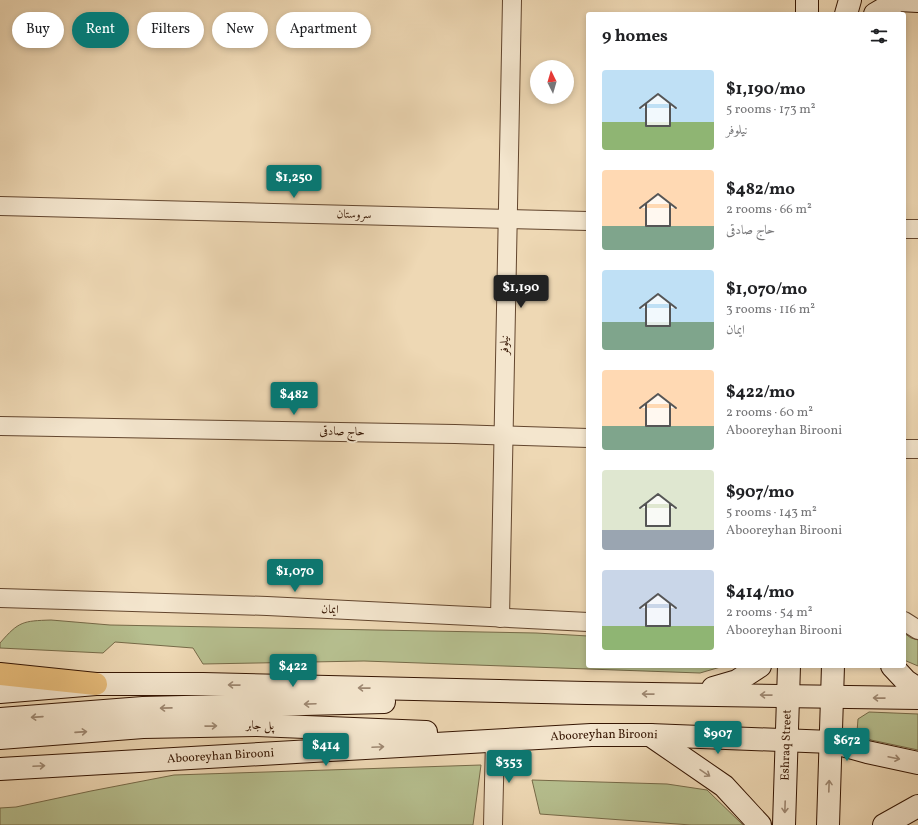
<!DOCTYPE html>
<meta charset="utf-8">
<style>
body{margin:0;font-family:Vollkorn,Amiri,serif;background:#f6f6f6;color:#202124;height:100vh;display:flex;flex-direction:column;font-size:15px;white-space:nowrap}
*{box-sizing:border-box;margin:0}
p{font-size:13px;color:#757577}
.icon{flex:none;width:22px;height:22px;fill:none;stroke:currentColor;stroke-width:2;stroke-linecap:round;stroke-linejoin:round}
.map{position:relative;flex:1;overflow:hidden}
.side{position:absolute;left:586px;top:12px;width:320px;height:656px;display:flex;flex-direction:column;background:#fff;border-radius:4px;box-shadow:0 2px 6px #0003}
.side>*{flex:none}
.hud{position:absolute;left:12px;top:12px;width:380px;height:36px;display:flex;gap:8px}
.needle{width:26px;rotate:355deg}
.tools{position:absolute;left:530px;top:60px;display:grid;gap:8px}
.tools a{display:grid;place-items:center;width:44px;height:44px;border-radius:50%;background:#fff;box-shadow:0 2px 6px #0003;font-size:20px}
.price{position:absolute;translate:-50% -34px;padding:0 9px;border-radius:4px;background:#0f766e;color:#fff;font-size:13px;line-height:26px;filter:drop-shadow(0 1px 2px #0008)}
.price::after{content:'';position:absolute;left:50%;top:24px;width:12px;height:9px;margin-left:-6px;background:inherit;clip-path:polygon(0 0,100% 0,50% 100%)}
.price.on{background:#222;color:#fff}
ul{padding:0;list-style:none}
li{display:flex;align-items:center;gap:12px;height:100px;padding:0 16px}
li span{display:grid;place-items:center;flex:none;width:112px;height:80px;border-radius:4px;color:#555}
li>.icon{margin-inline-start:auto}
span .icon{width:48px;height:48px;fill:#fffc;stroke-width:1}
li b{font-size:17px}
h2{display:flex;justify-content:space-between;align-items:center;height:48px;padding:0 16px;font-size:17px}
.chip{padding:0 14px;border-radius:18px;background:#fff;box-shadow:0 2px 6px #0003;font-size:14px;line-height:36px}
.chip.on{background:#0f766e;color:#fff}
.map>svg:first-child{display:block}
.green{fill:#b6bf8f;stroke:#766a48}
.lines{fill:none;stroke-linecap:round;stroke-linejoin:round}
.street-casing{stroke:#63462e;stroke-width:20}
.secondary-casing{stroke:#351502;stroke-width:24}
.primary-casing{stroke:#351502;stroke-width:24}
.street{stroke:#f4e6ce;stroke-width:18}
.secondary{stroke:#f4e6ce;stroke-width:22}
.primary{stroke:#e7bc7a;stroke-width:22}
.oneway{stroke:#9e8872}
.labels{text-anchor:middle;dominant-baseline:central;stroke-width:4;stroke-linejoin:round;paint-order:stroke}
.street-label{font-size:12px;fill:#351502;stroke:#f4e6ce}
</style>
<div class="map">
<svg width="918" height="825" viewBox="0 0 918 825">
<rect width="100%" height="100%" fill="#eed8b4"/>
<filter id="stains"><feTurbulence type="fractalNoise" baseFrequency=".005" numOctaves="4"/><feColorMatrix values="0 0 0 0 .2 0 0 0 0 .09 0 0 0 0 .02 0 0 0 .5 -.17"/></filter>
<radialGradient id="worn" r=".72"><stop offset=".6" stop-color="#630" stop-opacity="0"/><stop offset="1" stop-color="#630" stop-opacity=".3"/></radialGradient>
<g class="green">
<path d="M51,620L110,625L536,633L588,636V666H724L700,673L364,661L203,664L193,648L115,642L103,653L0,648V643C19,621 23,621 51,620Z"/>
<path d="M904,633L911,638L918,640V666L904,660Z"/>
<path d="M869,712L918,714V750L871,740L857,732L858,719Z"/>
<path d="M481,765L473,825H0V808L16,807L91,791L174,775Z"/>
<path d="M532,780L667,784L707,790L743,825H691L540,814Z"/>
</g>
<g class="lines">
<g class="street-casing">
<g id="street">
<path d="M0,206L588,221"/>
<path d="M904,229H918"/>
<path d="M0,426L455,434L588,438"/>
<path d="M904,449H918"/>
<path d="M0,598L267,606L588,622"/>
<path d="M500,618L512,0"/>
<path d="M904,621L918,630"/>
<path d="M493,825L495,741"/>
</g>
</g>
<g class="secondary-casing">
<g id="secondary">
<path d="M807,14V0"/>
<path d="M846,14L850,0"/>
<path d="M875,14L899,0L918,1"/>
<path d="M892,666L906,681L918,689"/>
<path d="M713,688L737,681L760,666"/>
<path d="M0,692L96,684H203L587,693L918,698"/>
<path d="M0,719L143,708L384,702"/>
<path d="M650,735L724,786L760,825"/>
<path d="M0,738L143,727L257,725L426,732"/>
<path id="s1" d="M0,769L591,735H650L831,742L867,752L918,763"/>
<path id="s2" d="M784,825L789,666"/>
<path d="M828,825L833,666"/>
<path d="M884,825L918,806"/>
</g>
</g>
<g class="primary-casing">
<path id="primary" d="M0,674L96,684"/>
</g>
<use href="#street" class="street"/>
<use href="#secondary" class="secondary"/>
<use href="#primary" class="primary"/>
</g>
<defs><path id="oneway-shaft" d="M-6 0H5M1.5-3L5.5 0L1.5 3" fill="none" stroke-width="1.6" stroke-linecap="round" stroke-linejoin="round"/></defs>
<g class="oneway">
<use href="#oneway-shaft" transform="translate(234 685) rotate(-179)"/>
<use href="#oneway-shaft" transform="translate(364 688) rotate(-179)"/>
<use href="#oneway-shaft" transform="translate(648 694) rotate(-179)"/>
<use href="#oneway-shaft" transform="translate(766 695) rotate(-179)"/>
<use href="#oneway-shaft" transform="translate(879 698) rotate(-179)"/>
<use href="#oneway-shaft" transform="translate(310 704) rotate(178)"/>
<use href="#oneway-shaft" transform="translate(166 708) rotate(179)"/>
<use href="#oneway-shaft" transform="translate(37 717) rotate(176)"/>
<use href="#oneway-shaft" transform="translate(211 726) rotate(-1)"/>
<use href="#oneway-shaft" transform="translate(81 732) rotate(-4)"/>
<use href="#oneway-shaft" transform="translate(378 747) rotate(-3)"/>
<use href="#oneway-shaft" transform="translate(894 758) rotate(12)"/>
<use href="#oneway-shaft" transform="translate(39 766) rotate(-3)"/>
<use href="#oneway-shaft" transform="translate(705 773) rotate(34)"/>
<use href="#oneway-shaft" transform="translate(829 786) rotate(-88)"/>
<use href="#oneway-shaft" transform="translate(785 807) rotate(92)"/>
</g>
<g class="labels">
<g class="street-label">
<text transform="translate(354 215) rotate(1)">سروستان</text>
<text transform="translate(505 345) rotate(-89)">نیلوفر</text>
<text transform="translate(342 432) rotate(1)">حاج صادقی</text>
<text transform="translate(330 610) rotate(3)">ایمان</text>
<text transform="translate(260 726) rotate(1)">پل جابر</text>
<text stroke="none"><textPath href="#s1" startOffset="605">Abooreyhan Birooni</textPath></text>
<text stroke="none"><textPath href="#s2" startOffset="80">Eshraq Street</textPath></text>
<text stroke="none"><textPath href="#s1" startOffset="221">Abooreyhan Birooni</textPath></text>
</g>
</g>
<rect width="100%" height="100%" filter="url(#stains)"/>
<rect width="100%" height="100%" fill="url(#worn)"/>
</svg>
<div class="tools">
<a><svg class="needle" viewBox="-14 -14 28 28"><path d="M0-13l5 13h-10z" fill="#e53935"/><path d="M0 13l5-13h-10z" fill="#757577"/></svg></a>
</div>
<b class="price" style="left:294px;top:199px">$1,250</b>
<b class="price on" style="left:521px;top:309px">$1,190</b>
<b class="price" style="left:294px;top:416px">$482</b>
<b class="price" style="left:295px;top:593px">$1,070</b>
<b class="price" style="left:293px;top:688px">$422</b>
<b class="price" style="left:718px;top:755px">$907</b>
<b class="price" style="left:847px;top:762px">$672</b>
<b class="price" style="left:326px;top:767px">$414</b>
<b class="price" style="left:509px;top:784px">$353</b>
<div class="hud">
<a class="chip">Buy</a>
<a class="chip on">Rent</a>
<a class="chip">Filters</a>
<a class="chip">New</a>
<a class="chip">Apartment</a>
</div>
<section class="side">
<h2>9 homes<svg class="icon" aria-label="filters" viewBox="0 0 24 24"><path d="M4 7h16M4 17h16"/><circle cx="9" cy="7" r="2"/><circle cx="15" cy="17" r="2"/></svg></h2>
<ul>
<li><span style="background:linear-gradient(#bfe0f5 65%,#8fb573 0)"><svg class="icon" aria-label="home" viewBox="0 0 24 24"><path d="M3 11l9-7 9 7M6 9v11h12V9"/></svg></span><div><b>$1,190/mo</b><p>5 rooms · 173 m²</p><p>نیلوفر</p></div></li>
<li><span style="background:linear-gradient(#ffd9b3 70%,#7fa58c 0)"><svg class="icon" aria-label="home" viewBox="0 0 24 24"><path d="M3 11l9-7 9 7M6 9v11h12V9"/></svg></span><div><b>$482/mo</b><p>2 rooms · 66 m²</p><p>حاج صادقی</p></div></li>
<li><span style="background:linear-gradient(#bfe0f5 65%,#7fa58c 0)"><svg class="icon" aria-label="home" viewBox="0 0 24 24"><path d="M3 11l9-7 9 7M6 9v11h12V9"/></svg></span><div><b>$1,070/mo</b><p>3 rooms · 116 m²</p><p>ایمان</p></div></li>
<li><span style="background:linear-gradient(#ffd9b3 70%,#7fa58c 0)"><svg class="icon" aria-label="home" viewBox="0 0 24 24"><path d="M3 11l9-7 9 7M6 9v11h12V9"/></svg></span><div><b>$422/mo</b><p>2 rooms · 60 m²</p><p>Abooreyhan Birooni</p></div></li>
<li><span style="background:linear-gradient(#dfe7d0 75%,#9aa5b1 0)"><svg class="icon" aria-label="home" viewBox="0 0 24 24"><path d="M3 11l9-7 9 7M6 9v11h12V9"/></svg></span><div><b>$907/mo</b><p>5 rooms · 143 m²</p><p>Abooreyhan Birooni</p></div></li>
<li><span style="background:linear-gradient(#c9d6e8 70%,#8fb573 0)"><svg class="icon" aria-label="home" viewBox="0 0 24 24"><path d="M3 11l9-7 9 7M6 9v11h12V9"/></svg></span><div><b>$414/mo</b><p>2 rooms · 54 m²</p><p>Abooreyhan Birooni</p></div></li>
</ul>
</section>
</div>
